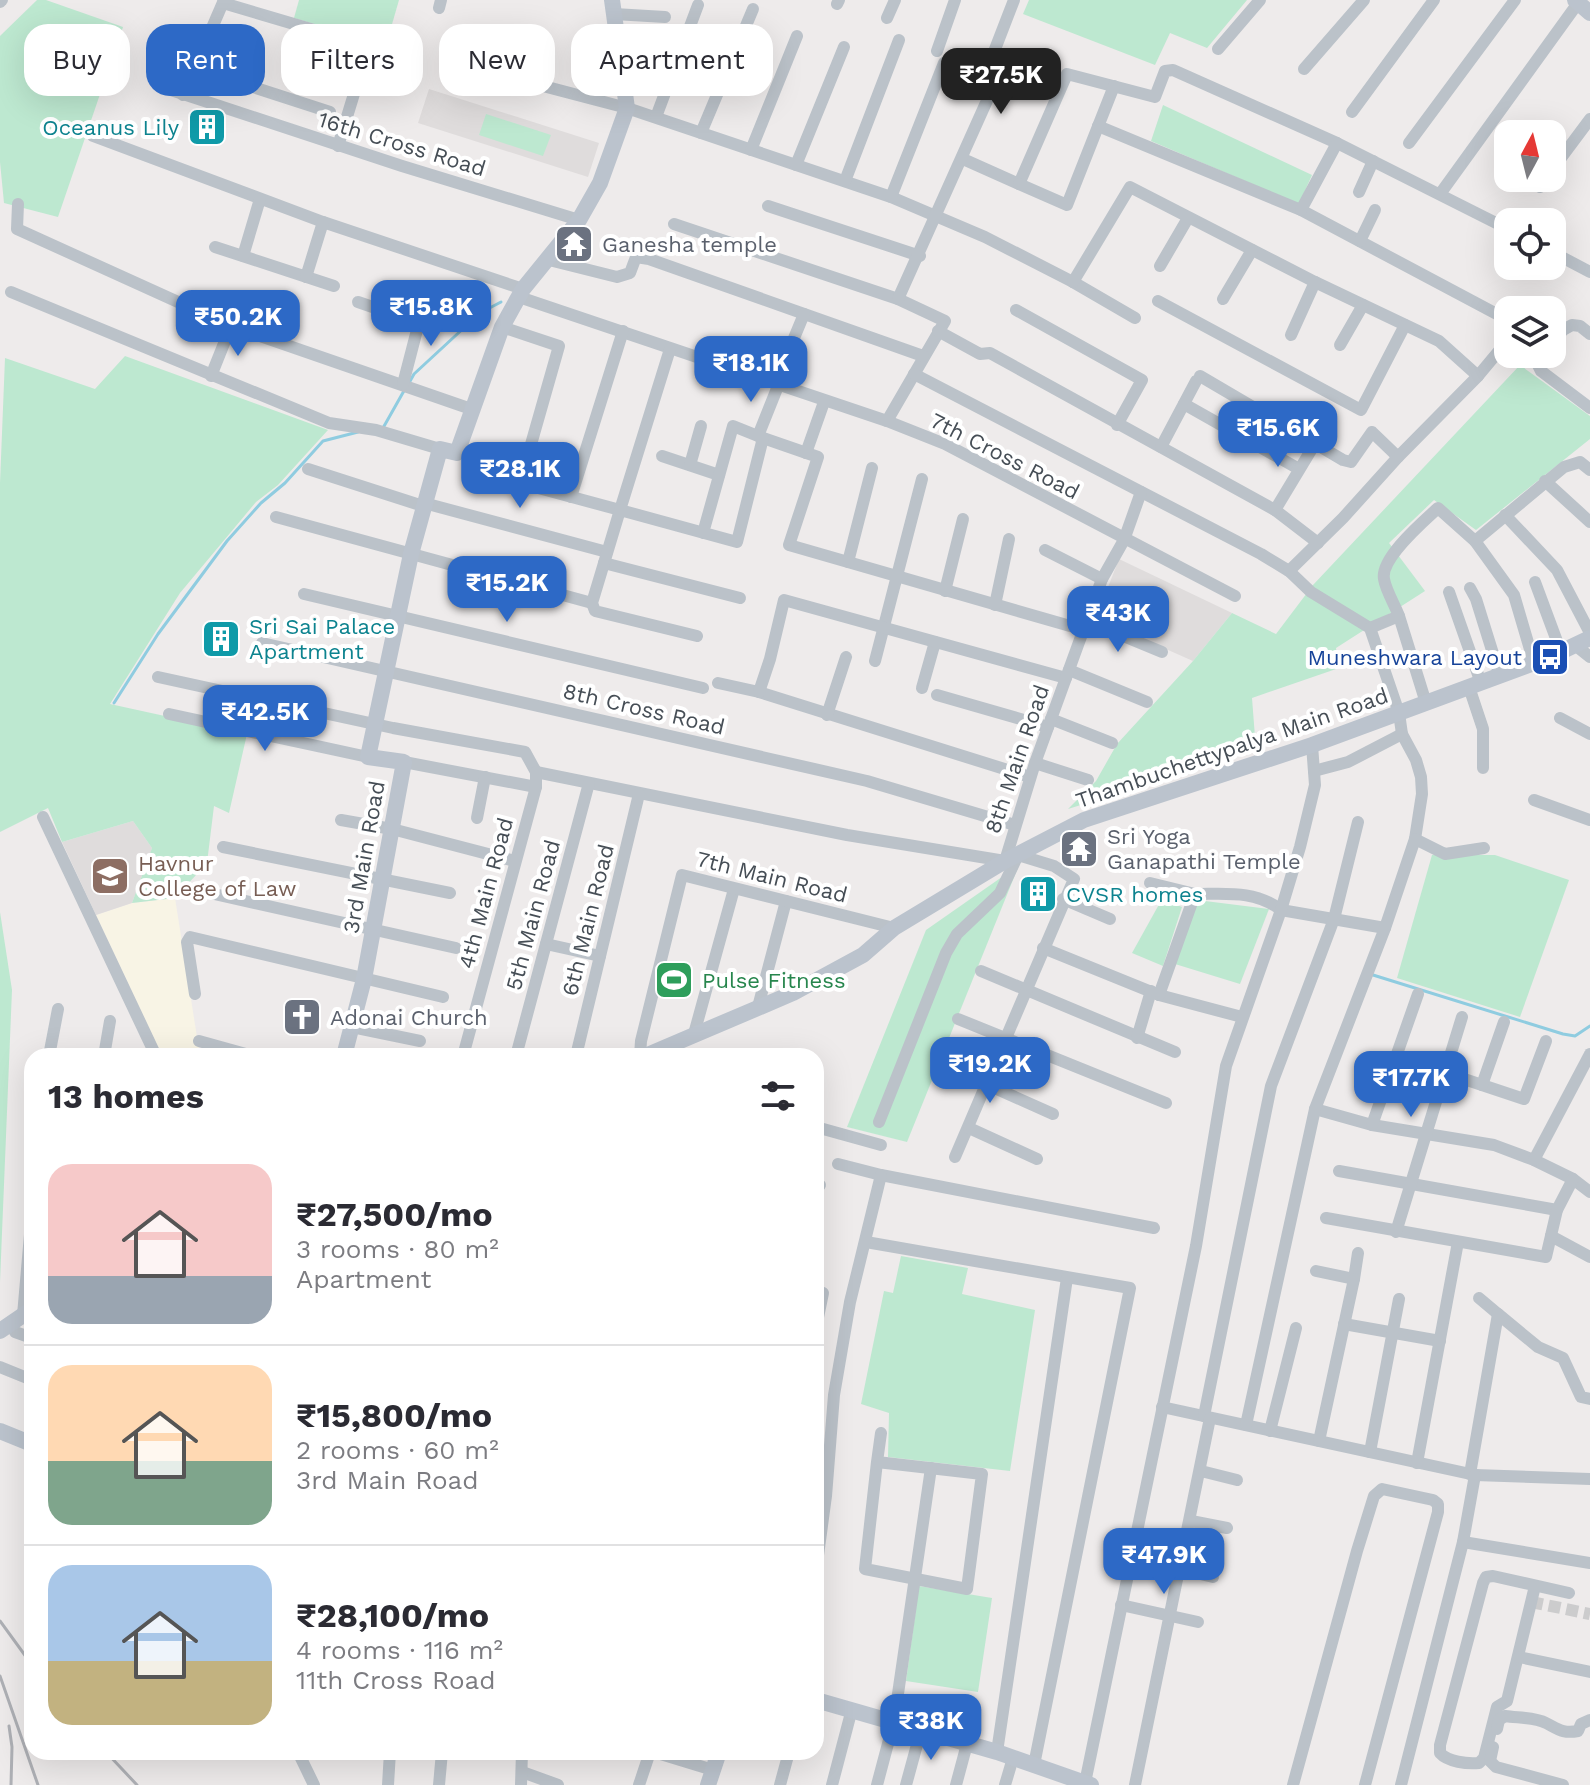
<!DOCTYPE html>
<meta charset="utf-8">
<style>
body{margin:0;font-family:"Work Sans",sans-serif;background:#f2f2f3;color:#2b2b33;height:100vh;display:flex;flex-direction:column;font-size:30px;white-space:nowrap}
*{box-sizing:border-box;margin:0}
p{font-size:26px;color:#7c7c81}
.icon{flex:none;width:44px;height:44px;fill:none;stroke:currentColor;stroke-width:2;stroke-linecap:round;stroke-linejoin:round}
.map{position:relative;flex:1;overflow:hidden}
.details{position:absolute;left:24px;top:1048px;width:800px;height:712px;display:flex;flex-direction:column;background:#fff;border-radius:24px;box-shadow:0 8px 32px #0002}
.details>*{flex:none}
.guide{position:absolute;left:24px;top:24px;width:800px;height:72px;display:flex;gap:16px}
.needle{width:52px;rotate:7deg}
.controls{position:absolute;left:1494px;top:120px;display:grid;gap:16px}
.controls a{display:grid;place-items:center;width:72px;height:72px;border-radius:16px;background:#fff;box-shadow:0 8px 32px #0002;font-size:40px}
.price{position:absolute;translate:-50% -68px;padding:0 18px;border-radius:16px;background:#2d69c6;color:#fff;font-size:26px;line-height:52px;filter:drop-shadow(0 2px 4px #0008)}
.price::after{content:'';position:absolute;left:50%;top:48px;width:24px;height:18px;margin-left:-12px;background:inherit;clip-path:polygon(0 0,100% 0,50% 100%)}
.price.selected{background:#222;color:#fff}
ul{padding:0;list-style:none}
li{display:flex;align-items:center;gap:24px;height:200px;padding:0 24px}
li+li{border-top:2px solid #e1e1e2}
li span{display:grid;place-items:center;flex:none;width:224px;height:160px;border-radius:24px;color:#555}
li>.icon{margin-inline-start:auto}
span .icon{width:96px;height:96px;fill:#fffc;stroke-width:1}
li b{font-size:34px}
h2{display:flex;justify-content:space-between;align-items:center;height:96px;padding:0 24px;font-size:34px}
.tag{padding:0 28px;border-radius:24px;background:#fff;box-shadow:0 8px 32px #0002;font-size:28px;line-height:72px}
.tag.selected{background:#2d69c6;color:#fff}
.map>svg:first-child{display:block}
.commercial{fill:#f8f4e5}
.education{fill:#dfdcdc}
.green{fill:#bde8d0}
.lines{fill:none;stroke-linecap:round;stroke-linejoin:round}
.stream{stroke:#8fcce0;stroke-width:3}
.street-tunnel{stroke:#cccccd;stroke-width:12;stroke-dasharray:12 6;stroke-linecap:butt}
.street{stroke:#bbc2c9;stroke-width:12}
.secondary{stroke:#bbc3cd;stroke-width:16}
.rail{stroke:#aeb0b5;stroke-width:3}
.labels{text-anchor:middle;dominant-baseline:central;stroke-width:8;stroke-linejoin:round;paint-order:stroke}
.culture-label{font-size:22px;fill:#0d838f;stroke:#fff;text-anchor:start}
.street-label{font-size:22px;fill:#464e56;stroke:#fff}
.worship-label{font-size:22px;fill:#5b616d;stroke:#fff;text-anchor:start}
.transit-label{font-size:22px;fill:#164399;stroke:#fff;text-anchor:end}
.education-label{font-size:22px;fill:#785e54;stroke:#fff;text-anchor:start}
.leisure-label{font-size:22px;fill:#27864d;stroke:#fff;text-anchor:start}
</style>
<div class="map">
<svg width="1590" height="1785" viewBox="0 0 1590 1785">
<rect width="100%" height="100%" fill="#eeebeb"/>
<path class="commercial" d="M175,898L200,1056H162L96,915L132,903Z"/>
<g class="education">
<path d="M429,89L599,143L588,177L418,123Z"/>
<path d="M1119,559L1232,613L1193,661L1096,618Z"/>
<path d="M133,821L152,848L132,903L96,915L62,842Z"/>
</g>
<g class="green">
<path d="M37,0H46L123,27L58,217L4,203L0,162V36Z"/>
<path d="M299,0H399L386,45L294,18Z"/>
<path d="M1029,0H1247L1207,48L1170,33L1155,65L1023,14Z"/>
<path d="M1163,105L1312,175L1299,204L1151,141Z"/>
<path d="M486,114L551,135L543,156L479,135Z"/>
<path d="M125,356L328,430L278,485L256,502L180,593L110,704L247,734L229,813L214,806L207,863L175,898L132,903L152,848L133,821L62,842L48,808L0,832V483L5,358L95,389Z"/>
<path d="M1520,365L1590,416V439L1476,530L1434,500L1389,543L1425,591L1336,648L1339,668L1252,698L1256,750L1068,809L1096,781L1117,744L1193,661L1232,613L1276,634L1313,585Z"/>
<path d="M1432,855H1495L1569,880L1520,1017L1397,978Z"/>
<path d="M1019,865L907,1142L847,1127L926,930Z"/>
<path d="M1162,899L1182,907L1163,966L1132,953Z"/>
<path d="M1197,900L1269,909L1240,984L1175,964Z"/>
<path d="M0,912L12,990L0,1282Z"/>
<path d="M901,1256L968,1268L962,1294L1035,1310L1010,1471L888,1457L889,1413L861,1404L884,1291L893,1293Z"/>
<path d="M919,1586L992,1598L978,1692L906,1681Z"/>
</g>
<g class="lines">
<g class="stream">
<path d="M409,383L414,374L480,313L501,302"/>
<path d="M383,428L405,389"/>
<path d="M114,703L158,634L227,541L261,503L285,483L323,441L358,432"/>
<path d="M1373,975L1563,1034L1575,1036L1590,1026"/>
</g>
<path class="street-tunnel" d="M1531,1602L1590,1614"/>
<g class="street">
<path d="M0,2L2,0"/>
<path d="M223,3L355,42L361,47L365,58L338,146"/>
<path d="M837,4L839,0"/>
<path d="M439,8L441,0"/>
<path d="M614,14L665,17"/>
<path d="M887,18L895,0"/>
<path d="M1218,49L1260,0"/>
<path d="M937,51L955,0"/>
<path d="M452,62L627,108L891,197L985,237L1073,282L1135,318"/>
<path d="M194,68L330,112"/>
<path d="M1304,69L1364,0"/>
<path d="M168,89L402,166L579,220"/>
<path d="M183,95L224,0"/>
<path d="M1352,112L1434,0"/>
<path d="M656,117L698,5"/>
<path d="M1098,126L1301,210L1508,320"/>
<path d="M701,133L753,9"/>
<path d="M93,136L323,222L523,289"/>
<path d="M1409,143L1515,0"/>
<path d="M751,150L797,36"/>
<path d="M963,159L1019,184L1067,74L1155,97L1165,71L1173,70L1337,143L1508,229"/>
<path d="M796,165L844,47"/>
<path d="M1552,170L1590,119"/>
<path d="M845,181L899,40"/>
<path d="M1019,184L1067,205L1114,86"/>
<path d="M1540,187L1547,178"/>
<path d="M1359,192L1373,161"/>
<path d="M1440,194L1578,3"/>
<path d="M891,197L944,63"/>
<path d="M18,204L17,229L231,326L474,410"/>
<path d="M768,206L920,256"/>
<path d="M1301,210L1337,143"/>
<path d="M674,224L898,299L945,321L887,421"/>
<path d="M1360,241L1375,210"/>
<path d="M215,247L334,286"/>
<path d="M1552,252L1590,272"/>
<path d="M243,256L260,199"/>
<path d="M549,260L617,277L630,273L636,257L649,259L923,356"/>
<path d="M1160,266L1188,218"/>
<path d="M306,277L323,222"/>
<path d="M1073,282L1130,187L1315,282L1439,341L1478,376"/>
<path d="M11,292L329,423L376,430L440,449"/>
<path d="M519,297L887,421L945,444L1235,596"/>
<path d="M898,299L998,76L992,57L1014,0"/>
<path d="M1223,299L1252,250"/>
<path d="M1158,301L1361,410L1405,325"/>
<path d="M358,302L419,323"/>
<path d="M1016,310L1142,380L1117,425"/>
<path d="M502,327L559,346L520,483L620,510L670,349"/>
<path d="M938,331L980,354L990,353L1275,510L1318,543"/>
<path d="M1291,335L1315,282"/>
<path d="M1552,343L1563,330L1572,325L1580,326L1590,334"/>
<path d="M1340,345L1363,305"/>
<path d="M1543,354L1537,363L1541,371L1590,408"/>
<path d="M914,374L1261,554L1289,571L1311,592L1370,628L1399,713L1402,734L1416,760L1421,777L1422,794L1415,839"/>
<path d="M211,376L231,326"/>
<path d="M1200,376L1343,460L1351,462L1372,432L1398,457"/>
<path d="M403,384L424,303"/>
<path d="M775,384L804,314"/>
<path d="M1184,404L1299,469"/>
<path d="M758,436L778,386"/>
<path d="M763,438L818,457L789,545L1084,630"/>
<path d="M1161,447L1196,381"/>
<path d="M806,453L824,402"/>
<path d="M662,456L719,475"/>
<path d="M690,465L701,426"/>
<path d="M308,469L423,506"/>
<path d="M1545,481L1590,522"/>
<path d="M571,497L623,331"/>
<path d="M424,503L607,552"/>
<path d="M1275,510L1313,447"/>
<path d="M1505,515L1557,570L1590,633"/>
<path d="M276,517L592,603"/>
<path d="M1475,541L1514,595L1534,663"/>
<path d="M1045,550L1102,579"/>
<path d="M848,562L872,468"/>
<path d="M604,563L740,598"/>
<path d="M1289,571L1343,518L1398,457L1478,376L1508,340"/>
<path d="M1535,582L1561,652"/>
<path d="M1470,588L1476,599L1500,676"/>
<path d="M945,591L963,519"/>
<path d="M1449,592L1481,683"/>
<path d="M304,594L703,688"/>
<path d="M995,605L1009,539"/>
<path d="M1399,616L1426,703"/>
<path d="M1087,621L1162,652"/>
<path d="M1370,628L1399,616C1395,605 1386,591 1384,579C1380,558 1424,521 1438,508L1475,541L1564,467L1580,462L1590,470"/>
<path d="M697,636L595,611L592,603L620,510L737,542L763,438L733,426L703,533"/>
<path d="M262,643L867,781L1015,825"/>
<path d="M1575,645L1590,657"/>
<path d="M875,661L922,479"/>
<path d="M1069,670L1147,702"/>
<path d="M158,677L393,728L525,752L536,772"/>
<path d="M718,683L759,692L1030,777"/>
<path d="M1469,687L1483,729V768"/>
<path d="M922,688L935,642"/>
<path d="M759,692L770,659L784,600L1066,678"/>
<path d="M937,695L1048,727"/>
<path d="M169,714L368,757"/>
<path d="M827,715L846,657"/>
<path d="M1560,718L1590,734"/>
<path d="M1051,719L1112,743"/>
<path d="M404,762L536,787"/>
<path d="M1035,763L1088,780"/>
<path d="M1314,771L1348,762L1402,734"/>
<path d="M1534,800L1590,820"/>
<path d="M43,817L156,1056"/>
<path d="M477,818L485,777"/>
<path d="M341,820L392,829L515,861"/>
<path d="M223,847L450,893"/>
<path d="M1150,883L1195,894"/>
<path d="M192,889L456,948"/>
<path d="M1063,899L1110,919"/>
<path d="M546,944L600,956"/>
<path d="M1043,948L1159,995L1242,1017"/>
<path d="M981,971L1175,1052"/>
<path d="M195,994L187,942L190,937L443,997"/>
<path d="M1159,995L1195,894C1226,894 1255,890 1281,910L1385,928"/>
<path d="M758,1007L786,901"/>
<path d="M958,1019L1166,1103"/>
<path d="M352,1027L420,1041"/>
<path d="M694,1034L734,889"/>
<path d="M1137,1038L1151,991"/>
<path d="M199,1041L253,1056"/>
<path d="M49,1056L58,1009"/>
<path d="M104,1056L110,1021"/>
<path d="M463,1056L536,787V772L847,835L1005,861L1035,763L1102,579L1124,540L1141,492"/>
<path d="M516,1056L589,783"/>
<path d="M576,1056L639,794"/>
<path d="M640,1056L641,1041L682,875L894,928"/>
<path d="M941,1064L1053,1114"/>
<path d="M1446,1073L1524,1099L1546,1041"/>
<path d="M1482,1085L1504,1022"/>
<path d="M1315,1109L1372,1125L1494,1145L1534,1160L1573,1179L1590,1192"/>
<path d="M879,1122L946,953L957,934L1000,893L1018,855L1054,866L1074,879L955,1157"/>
<path d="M1372,1125L1418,994"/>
<path d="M816,1127L881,1145"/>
<path d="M969,1128L1037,1159"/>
<path d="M1534,1160L1590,1054"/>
<path d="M838,1164L881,1175L1154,1228"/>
<path d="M1339,1171L1557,1210"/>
<path d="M816,1184L820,1185"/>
<path d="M1326,1218L1546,1257L1557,1210L1573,1179"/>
<path d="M1396,1232L1462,1017"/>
<path d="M1551,1236L1590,1257"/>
<path d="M866,1242L1130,1288L1034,1765"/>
<path d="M1316,1271L1354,1279L1358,1253"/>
<path d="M1479,1298L1498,1314"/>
<path d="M23,1315L32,1212"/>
<path d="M1344,1324L1440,1341"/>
<path d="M816,1327L823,1293"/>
<path d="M15,1332L32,1338"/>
<path d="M0,1367L32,1380"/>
<path d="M1162,1407L1475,1475L1590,1479"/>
<path d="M1204,1416L1271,1086L1334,919L1358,822"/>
<path d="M1246,1425L1315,1109L1385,928L1415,839L1445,854L1484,848"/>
<path d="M1270,1431L1296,1328"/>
<path d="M1319,1441L1354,1279"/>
<path d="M1370,1452L1399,1299"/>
<path d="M877,1462L865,1569L967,1589L982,1474L877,1462L881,1433"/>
<path d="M1417,1463L1458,1242"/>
<path d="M1201,1471L1237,1480"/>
<path d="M1470,1474L1498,1314L1538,1347L1563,1358L1581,1397L1590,1399"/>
<path d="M1191,1521L1227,1528"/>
<path d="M1463,1542L1590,1563"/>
<path d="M1180,1569L1213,1577"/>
<path d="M816,1570L826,1496L834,1395L850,1302L881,1175"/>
<path d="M1535,1586L1507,1701L1497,1707L1484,1758L1479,1763C1467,1764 1448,1762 1440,1753V1745L1483,1583L1486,1577L1493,1576L1569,1593"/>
<path d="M1121,1605L1198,1622"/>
<path d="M1519,1657L1590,1672"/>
<path d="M1497,1729L1499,1720L1505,1716C1517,1718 1535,1717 1546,1723C1558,1729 1563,1734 1578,1731L1581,1724L1590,1720"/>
<path d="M1493,1747L1490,1761L1496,1767L1563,1785"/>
<path d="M298,1752L314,1785"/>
<path d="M654,1752L713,1770"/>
<path d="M997,1752L1067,1278"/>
<path d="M522,1772L558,1785"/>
<path d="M1085,1783L1196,1246L1226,1066L1281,910L1300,847L1315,785L1312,745"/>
<path d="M388,1785L390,1752"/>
<path d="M439,1785L442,1752"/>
<path d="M521,1785L522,1752"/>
<path d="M639,1785L650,1752"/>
<path d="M780,1785L789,1752"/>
<path d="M832,1785L852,1709"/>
<path d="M877,1785L894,1721L931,1468"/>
<path d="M906,1785L921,1730"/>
<path d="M956,1785L967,1744"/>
<path d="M1005,1785L1013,1758"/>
<path d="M1135,1785L1210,1418"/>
<path d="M1293,1785L1357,1551L1374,1496L1382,1489L1433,1500L1438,1504V1512L1365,1785"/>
<path d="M1401,1785L1463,1542L1475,1475"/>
</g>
<g class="secondary">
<path d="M1575,0L1590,13"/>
<path d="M344,1056L364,979L404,762L368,757L411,554L440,449L457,453L502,327L523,289L579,220L600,183L627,108L612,0"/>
<path d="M645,1056L793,993L863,955L894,928L1005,861L1084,820L1312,745L1550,657L1590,638"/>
<path d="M0,1331L32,1309"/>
<path d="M0,1431L32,1444"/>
<path d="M816,1700L997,1752L1091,1785"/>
<path d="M708,1785L719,1752"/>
</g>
<g class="rail">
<path d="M0,1621L32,1665"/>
<path d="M0,1676L38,1785"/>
<path d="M9,1726L12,1747L11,1785"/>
<path d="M106,1752L137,1785"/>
</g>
</g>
<defs>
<g id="building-square" transform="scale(2)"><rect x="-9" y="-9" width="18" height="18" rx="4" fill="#0f9aa8" stroke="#fff"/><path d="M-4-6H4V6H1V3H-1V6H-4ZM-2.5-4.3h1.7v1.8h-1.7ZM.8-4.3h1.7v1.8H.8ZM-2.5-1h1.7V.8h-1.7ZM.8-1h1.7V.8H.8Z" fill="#fff"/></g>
<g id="temple-square" transform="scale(2)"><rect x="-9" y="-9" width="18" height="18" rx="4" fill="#6b7280" stroke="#fff"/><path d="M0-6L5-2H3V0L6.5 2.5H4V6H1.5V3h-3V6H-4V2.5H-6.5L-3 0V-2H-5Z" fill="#fff"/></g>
<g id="bus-square" transform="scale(2)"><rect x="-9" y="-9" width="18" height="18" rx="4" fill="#1a4fb4" stroke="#fff"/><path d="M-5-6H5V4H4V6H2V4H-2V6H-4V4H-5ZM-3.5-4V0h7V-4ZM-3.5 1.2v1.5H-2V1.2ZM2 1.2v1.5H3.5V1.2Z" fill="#fff"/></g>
<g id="university-square" transform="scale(2)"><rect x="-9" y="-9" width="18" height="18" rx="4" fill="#8d6e63" stroke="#fff"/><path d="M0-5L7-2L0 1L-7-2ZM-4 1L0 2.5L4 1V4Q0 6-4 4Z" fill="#fff"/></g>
<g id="stadium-square" transform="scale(2)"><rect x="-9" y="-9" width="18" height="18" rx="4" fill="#2e9e5b" stroke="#fff"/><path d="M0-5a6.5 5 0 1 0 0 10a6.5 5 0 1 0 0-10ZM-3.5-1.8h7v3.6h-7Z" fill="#fff"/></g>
<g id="church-square" transform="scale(2)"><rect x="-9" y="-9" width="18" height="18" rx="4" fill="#6b7280" stroke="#fff"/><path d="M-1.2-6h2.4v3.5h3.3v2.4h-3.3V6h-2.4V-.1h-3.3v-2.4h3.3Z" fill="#fff"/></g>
</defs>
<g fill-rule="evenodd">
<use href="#building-square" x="207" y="127"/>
<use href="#temple-square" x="574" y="244"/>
<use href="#building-square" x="221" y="639"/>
<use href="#bus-square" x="1550" y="657"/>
<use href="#temple-square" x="1079" y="849"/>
<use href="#university-square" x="110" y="876"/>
<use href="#building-square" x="1038" y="894"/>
<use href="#stadium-square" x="674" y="980"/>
<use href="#church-square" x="302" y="1017"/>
</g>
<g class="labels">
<g class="culture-label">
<text x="179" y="127" text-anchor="end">Oceanus Lily</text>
<text x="249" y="626">Sri Sai Palace<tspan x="249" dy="25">Apartment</tspan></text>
<text x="1066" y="894">CVSR homes</text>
</g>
<g class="street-label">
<text transform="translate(402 144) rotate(17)">16th Cross Road</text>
<text transform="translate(1005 456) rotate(27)">7th Cross Road</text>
<text transform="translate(644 709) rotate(13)">8th Cross Road</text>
<text transform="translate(1232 748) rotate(-19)">Thambuchettypalya Main Road</text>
<text transform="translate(1017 759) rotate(-71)">8th Main Road</text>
<text transform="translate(364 857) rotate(-80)">3rd Main Road</text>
<text transform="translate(772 877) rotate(14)">7th Main Road</text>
<text transform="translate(486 893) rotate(-75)">4th Main Road</text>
<text transform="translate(533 915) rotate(-75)">5th Main Road</text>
<text transform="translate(588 920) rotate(-76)">6th Main Road</text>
</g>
<g class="worship-label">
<text x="602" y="244">Ganesha temple</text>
<text x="1107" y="836">Sri Yoga<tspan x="1107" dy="25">Ganapathi Temple</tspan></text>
<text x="330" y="1017">Adonai Church</text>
</g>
<g class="transit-label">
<text x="1522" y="657">Muneshwara Layout</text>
</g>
<g class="education-label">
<text x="138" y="863">Havnur<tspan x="138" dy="25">College of Law</tspan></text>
</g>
<g class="leisure-label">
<text x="702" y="980">Pulse Fitness</text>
</g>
</g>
</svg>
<div class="controls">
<a><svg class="needle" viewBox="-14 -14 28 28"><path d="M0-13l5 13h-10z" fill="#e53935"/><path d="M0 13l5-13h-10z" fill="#7c7c81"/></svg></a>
<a><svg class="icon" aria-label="locate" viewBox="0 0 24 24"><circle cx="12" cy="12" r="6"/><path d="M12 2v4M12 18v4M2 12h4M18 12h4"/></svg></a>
<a><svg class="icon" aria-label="layers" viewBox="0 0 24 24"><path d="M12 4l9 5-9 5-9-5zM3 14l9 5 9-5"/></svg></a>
</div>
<b class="price selected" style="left:1001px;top:116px">₹27.5K</b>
<b class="price" style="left:431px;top:348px">₹15.8K</b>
<b class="price" style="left:238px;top:358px">₹50.2K</b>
<b class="price" style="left:751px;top:404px">₹18.1K</b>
<b class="price" style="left:1278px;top:469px">₹15.6K</b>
<b class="price" style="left:520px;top:510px">₹28.1K</b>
<b class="price" style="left:507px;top:624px">₹15.2K</b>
<b class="price" style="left:1118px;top:654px">₹43K</b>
<b class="price" style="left:265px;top:753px">₹42.5K</b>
<b class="price" style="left:990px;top:1105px">₹19.2K</b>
<b class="price" style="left:1411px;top:1119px">₹17.7K</b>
<b class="price" style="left:1164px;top:1596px">₹47.9K</b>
<b class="price" style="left:931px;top:1762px">₹38K</b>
<div class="guide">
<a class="tag">Buy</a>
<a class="tag selected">Rent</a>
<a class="tag">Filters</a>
<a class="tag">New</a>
<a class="tag">Apartment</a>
</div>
<section class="details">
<h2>13 homes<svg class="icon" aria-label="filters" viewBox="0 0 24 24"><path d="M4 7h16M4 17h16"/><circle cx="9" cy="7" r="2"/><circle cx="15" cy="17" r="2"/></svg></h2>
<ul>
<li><span style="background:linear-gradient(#f6c9c9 70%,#9aa5b1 0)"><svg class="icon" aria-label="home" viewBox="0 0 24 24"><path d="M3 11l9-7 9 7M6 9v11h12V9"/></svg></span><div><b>₹27,500/mo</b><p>3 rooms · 80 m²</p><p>Apartment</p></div></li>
<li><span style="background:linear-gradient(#ffd9b3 60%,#7fa58c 0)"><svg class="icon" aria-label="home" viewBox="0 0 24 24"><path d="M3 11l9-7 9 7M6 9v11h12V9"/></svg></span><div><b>₹15,800/mo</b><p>2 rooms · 60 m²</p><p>3rd Main Road</p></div></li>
<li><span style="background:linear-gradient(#a9c7e8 60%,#c2b280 0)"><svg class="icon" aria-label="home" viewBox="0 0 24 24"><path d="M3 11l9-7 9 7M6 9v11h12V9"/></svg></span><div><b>₹28,100/mo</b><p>4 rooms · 116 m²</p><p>11th Cross Road</p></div></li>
</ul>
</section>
</div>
